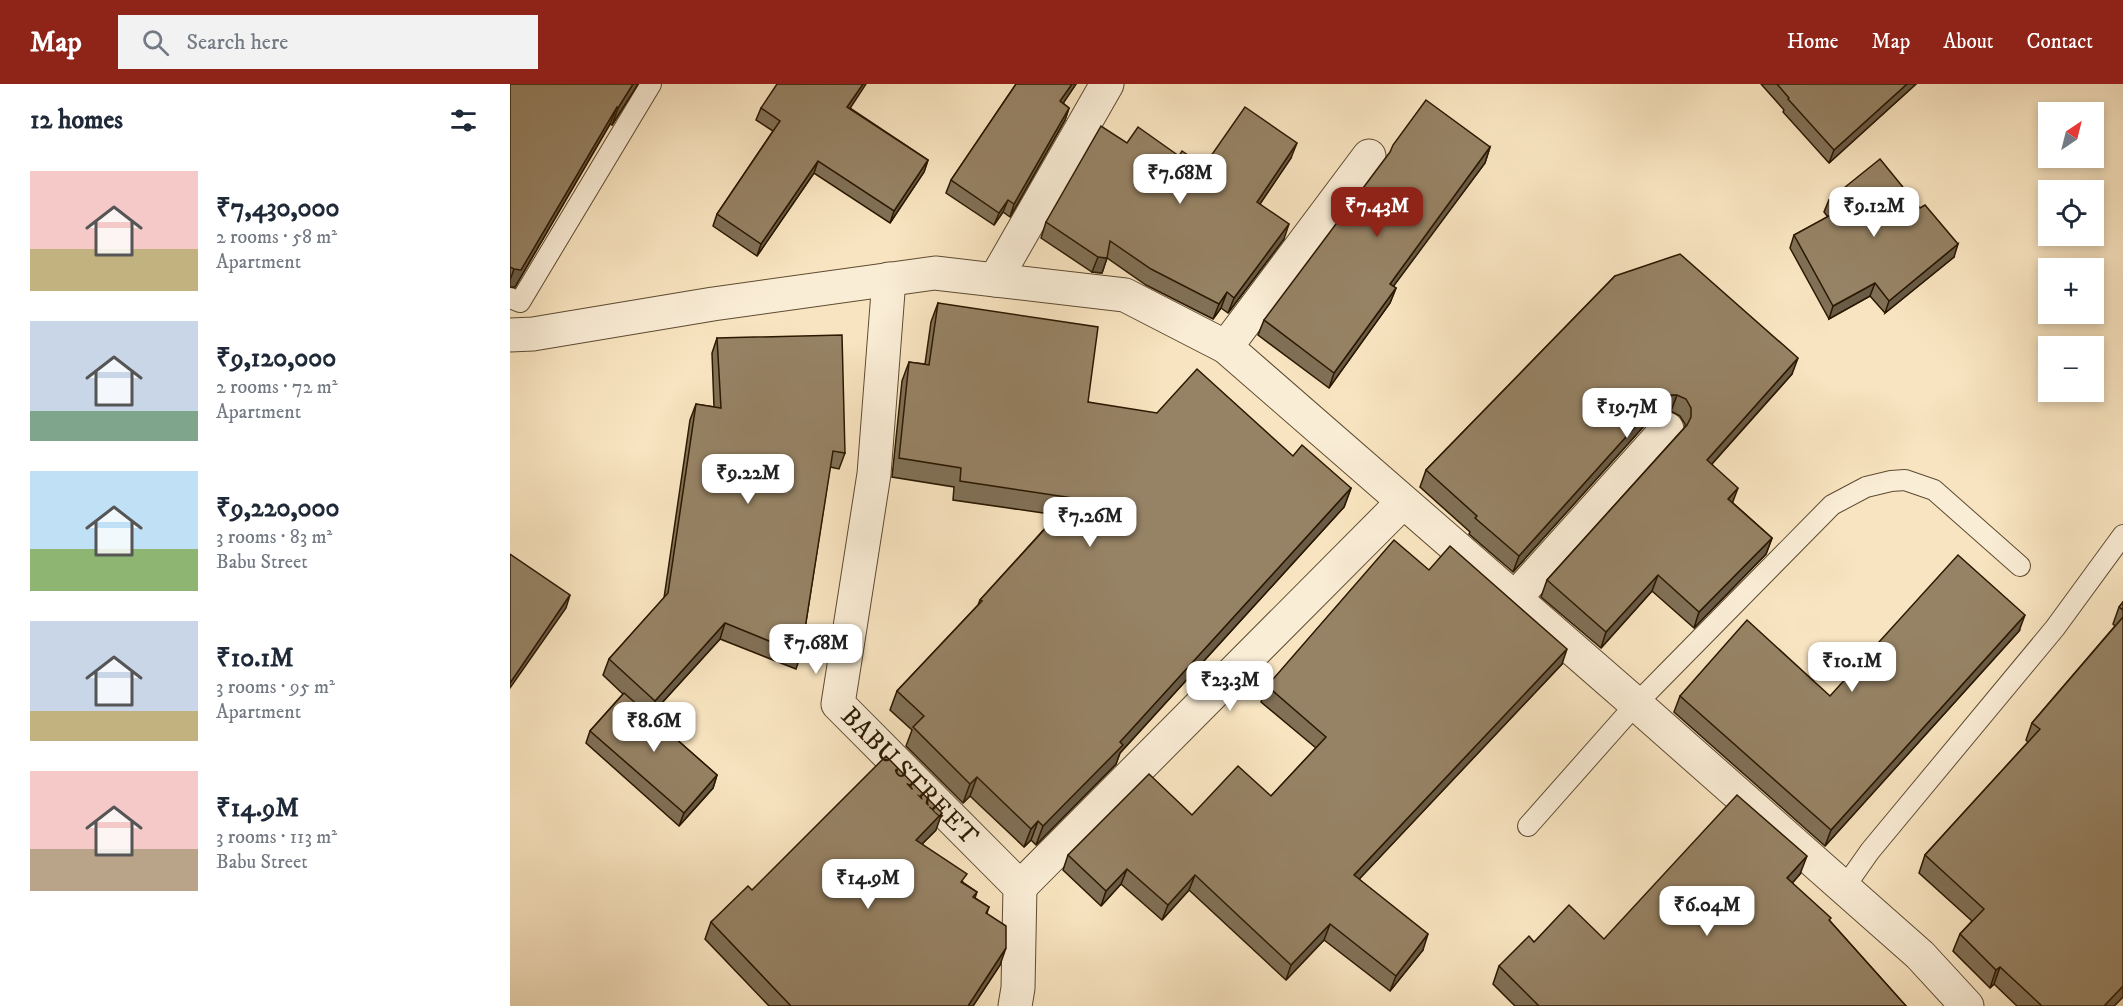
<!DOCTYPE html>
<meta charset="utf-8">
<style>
body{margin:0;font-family:"IM FELL DW Pica",serif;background:#f2f2f3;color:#1f2937;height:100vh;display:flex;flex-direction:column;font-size:22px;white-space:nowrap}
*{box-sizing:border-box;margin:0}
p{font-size:20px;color:#747a83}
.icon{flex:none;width:33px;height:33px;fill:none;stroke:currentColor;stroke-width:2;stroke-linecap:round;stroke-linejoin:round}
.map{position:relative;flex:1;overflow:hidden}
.drawer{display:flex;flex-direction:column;background:#fff;width:510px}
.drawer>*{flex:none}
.needle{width:39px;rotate:35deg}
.tools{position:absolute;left:1528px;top:18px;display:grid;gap:12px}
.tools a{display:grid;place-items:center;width:66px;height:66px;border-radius:0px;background:#fff;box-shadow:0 3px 9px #0003;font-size:30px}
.price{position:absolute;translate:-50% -51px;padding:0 14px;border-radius:12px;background:#fff;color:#222;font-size:20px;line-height:39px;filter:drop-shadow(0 2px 3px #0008)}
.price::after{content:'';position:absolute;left:50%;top:36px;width:18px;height:14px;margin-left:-9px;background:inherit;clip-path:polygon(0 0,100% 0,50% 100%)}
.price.active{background:#8f2418;color:#fff}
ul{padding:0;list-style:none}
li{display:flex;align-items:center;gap:18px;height:150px;padding:0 30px}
li span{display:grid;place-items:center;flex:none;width:168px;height:120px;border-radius:0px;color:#555}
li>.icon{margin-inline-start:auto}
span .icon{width:72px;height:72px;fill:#fffc;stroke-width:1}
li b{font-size:26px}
h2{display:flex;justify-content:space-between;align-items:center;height:72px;padding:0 30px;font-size:26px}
header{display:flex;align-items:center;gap:36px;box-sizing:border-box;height:84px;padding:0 30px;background:#8f2418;color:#fff}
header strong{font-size:28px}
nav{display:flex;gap:33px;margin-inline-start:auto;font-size:21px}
.search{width:420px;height:54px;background:#f2f2f3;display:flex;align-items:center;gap:15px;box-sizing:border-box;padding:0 21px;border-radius:0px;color:#747a83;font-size:22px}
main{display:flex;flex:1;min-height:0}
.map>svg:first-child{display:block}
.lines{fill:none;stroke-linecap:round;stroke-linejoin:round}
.lane-casing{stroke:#5e4b31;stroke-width:22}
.street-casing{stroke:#5e4b31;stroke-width:35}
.lane{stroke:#faedd6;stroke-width:20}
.street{stroke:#faedd6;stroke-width:33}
.wall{fill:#817056;stroke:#2b1801;stroke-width:1.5}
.shaded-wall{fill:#695b46;stroke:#2b1801;stroke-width:1.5}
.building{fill:#968264;stroke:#2b1801;stroke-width:1.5}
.labels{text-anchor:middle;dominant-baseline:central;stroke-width:5;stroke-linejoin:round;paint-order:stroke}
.street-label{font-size:26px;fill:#2b1801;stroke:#faedd6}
</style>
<header>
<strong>Map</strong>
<div class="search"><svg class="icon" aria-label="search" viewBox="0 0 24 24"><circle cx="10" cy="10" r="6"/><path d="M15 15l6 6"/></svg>Search here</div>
<nav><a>Home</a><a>Map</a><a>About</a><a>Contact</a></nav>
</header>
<main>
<section class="drawer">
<h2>12 homes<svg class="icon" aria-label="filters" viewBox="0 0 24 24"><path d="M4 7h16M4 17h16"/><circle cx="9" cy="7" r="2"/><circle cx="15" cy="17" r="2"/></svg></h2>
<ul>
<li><span style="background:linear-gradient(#f6c9c9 65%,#c2b280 0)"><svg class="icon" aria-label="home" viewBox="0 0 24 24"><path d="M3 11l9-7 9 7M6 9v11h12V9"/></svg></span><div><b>₹7,430,000</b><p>2 rooms · 58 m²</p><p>Apartment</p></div></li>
<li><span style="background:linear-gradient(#c9d6e8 75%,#7fa58c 0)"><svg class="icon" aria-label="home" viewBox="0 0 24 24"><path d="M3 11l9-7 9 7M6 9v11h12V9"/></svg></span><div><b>₹9,120,000</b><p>2 rooms · 72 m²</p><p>Apartment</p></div></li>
<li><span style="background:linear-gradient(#bfe0f5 65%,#8fb573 0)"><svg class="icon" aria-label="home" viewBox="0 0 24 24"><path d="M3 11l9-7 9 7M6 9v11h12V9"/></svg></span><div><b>₹9,220,000</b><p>3 rooms · 83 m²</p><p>Babu Street</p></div></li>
<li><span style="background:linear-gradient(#c9d6e8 75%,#c2b280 0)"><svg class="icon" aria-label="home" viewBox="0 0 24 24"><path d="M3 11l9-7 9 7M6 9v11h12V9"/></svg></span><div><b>₹10.1M</b><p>3 rooms · 95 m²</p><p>Apartment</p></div></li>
<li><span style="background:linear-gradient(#f6c9c9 65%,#b9a48a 0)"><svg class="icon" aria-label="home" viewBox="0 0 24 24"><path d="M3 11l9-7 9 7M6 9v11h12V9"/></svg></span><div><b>₹14.9M</b><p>3 rooms · 113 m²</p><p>Babu Street</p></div></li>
</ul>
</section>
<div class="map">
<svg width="1613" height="922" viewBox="0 0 1613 922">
<rect width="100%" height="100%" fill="#f8e4c0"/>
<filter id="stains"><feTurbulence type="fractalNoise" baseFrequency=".00333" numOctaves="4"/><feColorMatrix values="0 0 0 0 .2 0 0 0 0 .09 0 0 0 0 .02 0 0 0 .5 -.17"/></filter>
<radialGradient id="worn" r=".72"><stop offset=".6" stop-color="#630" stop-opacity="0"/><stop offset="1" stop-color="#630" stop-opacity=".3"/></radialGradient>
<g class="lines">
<g class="lane-casing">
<g id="lane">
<path d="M0,214L10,218L141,0"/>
<path d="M1018,742L1126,620L1322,421L1356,403L1381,397L1395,396L1424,406L1510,482"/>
<path d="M1334,804L1360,767L1545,544L1613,451"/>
</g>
</g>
<g class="street-casing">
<g id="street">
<path id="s1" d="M379,195L364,390L328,620L510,803L508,904L505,922"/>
<path d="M485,196L597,0"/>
<path d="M0,251L23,250L203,220L425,189L615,211L716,263L1126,620L1410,871L1457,922"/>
<path d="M716,263L859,72"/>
<path d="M1005,514L1157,345"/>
<path d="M510,803L893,418"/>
</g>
</g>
<use href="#lane" class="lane"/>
<use href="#street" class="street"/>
</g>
<g class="wall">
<path d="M0,0H128L102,41L100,40L5,203H0Z"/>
<path d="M506,0H566L553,19L559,24L555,36L500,133L493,128L484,141L436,109L441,96Z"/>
<path d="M1251,0H1406L1319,79L1273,28L1274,26Z"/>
<path d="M251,24H340L418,76L414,88L380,139L304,89L247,172L203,142L207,130L263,47L246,36Z"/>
<path d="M617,59L669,72L694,82L781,74L750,120L774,155L718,229L711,224L703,235L636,201L597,174L592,189L582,188L531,154L536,138Z"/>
<path d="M980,63L975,79L883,202L886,204L880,219L819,304L748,251L754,236Z"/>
<path d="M1319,116L1444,173L1375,229L1360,212L1319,235L1280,164L1284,151L1318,133L1314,128Z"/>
<path d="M1105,192L1282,290L1202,380L1223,419L1262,454L1256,470L1184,544L1142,507L1091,564L1031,513L1037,496L1175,343V340L1170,332L1161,327H1152L1143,332L1003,488L959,450L960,448L910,403L916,386Z"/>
<path d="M428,219L578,318L783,372L841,404L834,423L610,669L606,680L526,761L521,756L514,763L460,712L453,719L396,662L402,646L380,626L387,607L468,521L470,516L547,431L443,416L444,403L382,393L392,297L399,278L415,280L421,238Z"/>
<path d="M207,254L335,369L329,385L320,383L291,570L286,585L210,555L140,632L207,691L203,704L169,742L76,659L80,647L113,610L93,591L99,575L154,514L180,336L186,320L204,323L202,269Z"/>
<path d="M919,486L1052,580L849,795L913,866L880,907L814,856L776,896L679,806L652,836L611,800L591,822L553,786L558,771L682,731L761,712L806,664L751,618L757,602Z"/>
<path d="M1613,518V913L1604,922H1507L1484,900L1480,904L1443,867L1450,850L1462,837L1409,789L1415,771L1518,658L1516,656L1522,639L1605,542L1603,540L1609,523Z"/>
<path d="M1509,547L1315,762L1164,628L1170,612H1320Z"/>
<path d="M426,746L412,760L454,799L467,808L465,814L479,823L477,829L490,881L463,922H259L195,855L201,838L242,806Z"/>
<path d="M1290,790L1282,799L1320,837L1396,922H1005L983,900L989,882L1024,858L1094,855Z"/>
</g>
<g class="shaded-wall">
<path d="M123,0H128L102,41L108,24Z"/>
<path d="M353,0H356L333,35L337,23Z"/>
<path d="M562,0H566L546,30L550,17Z"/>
<path d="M1397,0H1406L1319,79L1324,66Z"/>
<path d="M107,23L100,40L5,203H0V196L4,185Z"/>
<path d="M559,24L555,36L500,133L504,120Z"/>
<path d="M787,59L781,74L741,133L747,118Z"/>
<path d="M980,63L975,79L874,215L880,200Z"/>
<path d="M418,76L414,88L380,139L384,127Z"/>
<path d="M308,77L304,89L247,172L251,160Z"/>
<path d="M498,116L493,128L484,141L489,129Z"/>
<path d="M779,140L774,155L718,229L724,214Z"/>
<path d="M1448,160L1444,173L1375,229L1379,217Z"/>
<path d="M588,173L597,174L592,189L582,188Z"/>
<path d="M1365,199L1360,212L1319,235L1323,222Z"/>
<path d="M886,204L880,219L819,304L824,289Z"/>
<path d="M717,208L711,224L703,235L709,220Z"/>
<path d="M1288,274L1282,290L1191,392L1197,376Z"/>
<path d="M1158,311H1167L1161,327H1152L1143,332L1003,488L1009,472L1149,316Z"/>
<path d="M841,404L834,423L610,669L606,680L526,761L533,742Z"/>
<path d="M1228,404L1222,420L1218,415Z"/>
<path d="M1262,454L1256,470L1184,544L1189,528Z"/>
<path d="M1148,491L1142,507L1091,564L1096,548Z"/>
<path d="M60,511L56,524L0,604V599Z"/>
<path d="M1515,531L1509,547L1315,762L1321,746Z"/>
<path d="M215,539L210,555L139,633L145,617Z"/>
<path d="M1057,565L1052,580L838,807L844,791Z"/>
<path d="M207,691L203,704L169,742L174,729Z"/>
<path d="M467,693L460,712L453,719L460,700Z"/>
<path d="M432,729L426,746L399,773L406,756Z"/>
<path d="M528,737L521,756L514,763L521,745Z"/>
<path d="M1297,772L1290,790L1271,812L1277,794Z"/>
<path d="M617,785L611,800L591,822L596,807Z"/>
<path d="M685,791L679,806L652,836L658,821Z"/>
<path d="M820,840L814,856L776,896L781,881Z"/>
<path d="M918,850L913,866L880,907L886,892Z"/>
<path d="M496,864L490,881L463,922H458Z"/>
<path d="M1490,883L1484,900L1480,904L1486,886Z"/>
<path d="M1613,902V913L1604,922H1594Z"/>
</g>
<g class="building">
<path d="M0,0H123L108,24L107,23L11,186L4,185L0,183Z"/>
<path d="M267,0H353L337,23L418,76L384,127L308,77L251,160L207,130L270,37L251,24Z"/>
<path d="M506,0H562L550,17L559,24L504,120L498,116L489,129L441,96Z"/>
<path d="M1267,0H1397L1324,66L1278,15L1279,14Z"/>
<path d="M916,16L980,63L880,200L886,204L824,289L754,236L880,68L883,61Z"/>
<path d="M735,23L787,59L747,118L779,140L724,214L717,208L709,220L641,185L600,157L597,174L588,173L536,138L591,42L617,59L628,43L669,72L672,67L694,82Z"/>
<path d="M1370,75L1410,124L1415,121L1448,160L1379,217L1365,199L1323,222L1284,151L1328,127L1319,116Z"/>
<path d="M1170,170L1288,274L1197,376L1228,404L1218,415L1262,454L1189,528L1148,491L1096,548L1037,496L1177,341L1181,333V324L1176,315L1167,311H1158L1149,316L1009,472L965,434L967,432L916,386L1105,192Z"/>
<path d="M428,219L588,243L578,318L647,329L687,285L783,372L792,361L841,404L610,658L613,661L533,742L528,737L521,745L467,693L460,700L403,643L414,632L387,607L472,517L470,516L563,414L450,397L451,384L389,374L399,278L419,281Z"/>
<path d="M332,251L335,369L323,367L291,570L215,539L145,617L99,575L158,509L186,320L211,324L207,254Z"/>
<path d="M884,456L919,486L940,462L1057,565L844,791L918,850L886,892L820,840L781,881L685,791L658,821L617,785L596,807L558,771L639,690L682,731L728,682L761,712L816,653L757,602Z"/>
<path d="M0,470L60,511L0,599Z"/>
<path d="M1448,471L1515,531L1321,746L1170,612L1237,536L1320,612Z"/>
<path d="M1613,518V526L1609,523Z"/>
<path d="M1613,533V902L1594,922H1532L1490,883L1486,886L1450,850L1474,825L1415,771L1530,645L1522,639Z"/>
<path d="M114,609L207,691L174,729L80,647Z"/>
<path d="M376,672L432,729L406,756L457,790L451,798L467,808L463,813L479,823L476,829L496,842V864L458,922H281L201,838L238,802L242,806Z"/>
<path d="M1227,711L1297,772L1277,794L1321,834L1319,836L1396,922H1029L989,882L1019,852L1024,858L1059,821L1094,855Z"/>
</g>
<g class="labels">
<g class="street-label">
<text stroke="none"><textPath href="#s1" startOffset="530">BABU STREET</textPath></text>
</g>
</g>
<rect width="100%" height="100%" filter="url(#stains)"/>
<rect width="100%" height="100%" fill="url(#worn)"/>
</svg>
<div class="tools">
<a><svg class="needle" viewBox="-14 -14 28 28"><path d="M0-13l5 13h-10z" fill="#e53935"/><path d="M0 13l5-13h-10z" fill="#747a83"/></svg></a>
<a><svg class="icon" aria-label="locate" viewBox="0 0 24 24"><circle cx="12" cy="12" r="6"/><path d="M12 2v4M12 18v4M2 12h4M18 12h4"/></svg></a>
<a>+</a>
<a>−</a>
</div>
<b class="price" style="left:670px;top:121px">₹7.68M</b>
<b class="price active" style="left:867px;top:154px">₹7.43M</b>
<b class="price" style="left:1364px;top:154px">₹9.12M</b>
<b class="price" style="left:1117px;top:355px">₹19.7M</b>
<b class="price" style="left:238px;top:421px">₹9.22M</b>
<b class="price" style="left:580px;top:464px">₹7.26M</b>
<b class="price" style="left:306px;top:591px">₹7.68M</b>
<b class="price" style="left:1342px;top:609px">₹10.1M</b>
<b class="price" style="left:720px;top:628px">₹23.3M</b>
<b class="price" style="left:144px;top:669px">₹8.6M</b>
<b class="price" style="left:358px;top:826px">₹14.9M</b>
<b class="price" style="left:1197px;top:853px">₹6.04M</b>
</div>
</main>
